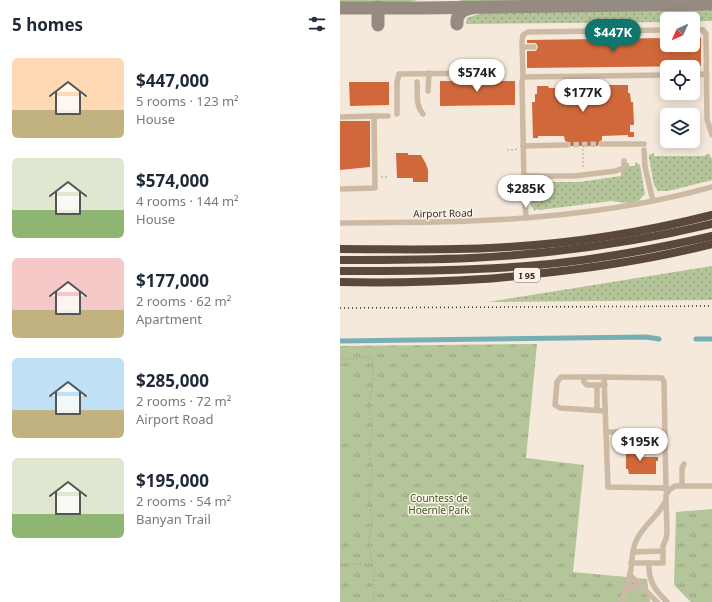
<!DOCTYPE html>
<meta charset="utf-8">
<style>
body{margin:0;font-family:"Noto Sans",sans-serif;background:#f6f6f7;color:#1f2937;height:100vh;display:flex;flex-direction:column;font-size:15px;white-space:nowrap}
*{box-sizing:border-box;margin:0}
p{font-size:13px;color:#747a83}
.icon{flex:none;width:22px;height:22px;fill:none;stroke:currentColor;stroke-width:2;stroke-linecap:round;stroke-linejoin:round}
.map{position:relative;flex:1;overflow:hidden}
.side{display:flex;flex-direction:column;background:#fff;width:340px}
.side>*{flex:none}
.needle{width:26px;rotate:225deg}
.fabs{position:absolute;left:320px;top:12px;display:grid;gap:8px}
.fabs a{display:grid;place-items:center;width:40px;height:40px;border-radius:6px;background:#fff;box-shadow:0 2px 10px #0003;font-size:20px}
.price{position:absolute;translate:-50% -34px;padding:0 9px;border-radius:14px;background:#fff;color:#222;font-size:13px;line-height:26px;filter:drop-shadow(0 1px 2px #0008)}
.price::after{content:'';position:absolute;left:50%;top:24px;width:12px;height:9px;margin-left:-6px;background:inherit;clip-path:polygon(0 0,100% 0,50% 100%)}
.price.active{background:#0f766e;color:#fff}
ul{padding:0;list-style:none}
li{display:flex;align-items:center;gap:12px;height:100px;padding:0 12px}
li span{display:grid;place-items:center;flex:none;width:112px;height:80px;border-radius:6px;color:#555}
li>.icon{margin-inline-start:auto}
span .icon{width:48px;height:48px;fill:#fffc;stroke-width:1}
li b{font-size:17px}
h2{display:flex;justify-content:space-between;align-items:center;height:48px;padding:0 12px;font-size:17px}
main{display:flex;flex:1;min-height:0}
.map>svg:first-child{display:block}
.grass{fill:url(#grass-dots)}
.park{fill:url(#park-tufts)}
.pitch{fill:#b4c599}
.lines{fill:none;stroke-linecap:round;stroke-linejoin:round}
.canal{stroke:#77aeb4;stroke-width:5}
.taxiway{stroke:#968b81;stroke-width:13}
.building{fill:#d1683c}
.minor-tunnel{stroke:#cfc3b7;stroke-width:5.5;stroke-dasharray:5.5 3;stroke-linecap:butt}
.path{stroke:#b9a48f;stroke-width:1;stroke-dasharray:2 2;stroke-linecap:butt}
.minor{stroke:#cdbaa5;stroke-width:5.5}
.highway{stroke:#5a483d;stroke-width:8}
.rail{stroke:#392d27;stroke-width:1.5;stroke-dasharray:1 3;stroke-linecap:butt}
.labels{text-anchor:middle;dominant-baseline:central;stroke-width:3;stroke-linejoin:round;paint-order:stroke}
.shield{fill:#fbf3e8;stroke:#736861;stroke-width:1}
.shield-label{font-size:9px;font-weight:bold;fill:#392d27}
.street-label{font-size:10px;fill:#392d27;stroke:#fbf3e8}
.park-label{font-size:10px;fill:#455929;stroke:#fbf3e8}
</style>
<main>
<section class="side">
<h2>5 homes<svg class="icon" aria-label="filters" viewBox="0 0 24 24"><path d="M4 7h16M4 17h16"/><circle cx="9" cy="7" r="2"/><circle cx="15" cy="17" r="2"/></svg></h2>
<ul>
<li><span style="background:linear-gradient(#ffd9b3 65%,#c2b280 0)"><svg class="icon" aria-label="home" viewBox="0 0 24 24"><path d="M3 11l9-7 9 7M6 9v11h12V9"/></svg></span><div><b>$447,000</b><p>5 rooms · 123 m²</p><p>House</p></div></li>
<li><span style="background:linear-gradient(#dfe7d0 65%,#8fb573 0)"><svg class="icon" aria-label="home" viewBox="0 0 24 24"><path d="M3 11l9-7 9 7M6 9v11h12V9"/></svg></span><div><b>$574,000</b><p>4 rooms · 144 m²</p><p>House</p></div></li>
<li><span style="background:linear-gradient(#f6c9c9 65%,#c2b280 0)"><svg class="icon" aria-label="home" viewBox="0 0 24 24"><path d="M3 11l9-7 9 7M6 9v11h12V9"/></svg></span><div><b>$177,000</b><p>2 rooms · 62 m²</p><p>Apartment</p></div></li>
<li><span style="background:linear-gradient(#bfe0f5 65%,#c2b280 0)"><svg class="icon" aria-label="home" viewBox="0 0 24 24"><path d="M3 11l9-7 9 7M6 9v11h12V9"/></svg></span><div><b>$285,000</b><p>2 rooms · 72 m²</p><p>Airport Road</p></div></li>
<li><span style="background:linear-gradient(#dfe7d0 70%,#8fb573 0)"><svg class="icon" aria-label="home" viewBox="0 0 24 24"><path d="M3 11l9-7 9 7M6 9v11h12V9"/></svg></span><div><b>$195,000</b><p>2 rooms · 54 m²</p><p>Banyan Trail</p></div></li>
</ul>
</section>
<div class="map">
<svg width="372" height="602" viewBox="0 0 372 602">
<defs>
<pattern id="grass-dots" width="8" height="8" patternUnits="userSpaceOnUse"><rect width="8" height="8" fill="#b4c599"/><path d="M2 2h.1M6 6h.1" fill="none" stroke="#93a07d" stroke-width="1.8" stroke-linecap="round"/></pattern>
<pattern id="park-tufts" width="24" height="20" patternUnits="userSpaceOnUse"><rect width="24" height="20" fill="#b4c599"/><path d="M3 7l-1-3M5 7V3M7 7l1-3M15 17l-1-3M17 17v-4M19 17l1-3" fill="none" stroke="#93a07d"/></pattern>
</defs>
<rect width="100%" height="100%" fill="#f4e9db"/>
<g class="grass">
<path d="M0,0H77C56,6 23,4 0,4Z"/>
<path d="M118,0H357L147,2H124Z"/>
<path d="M372,9V21H353V19H327V22L126,24L127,18L144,12L173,11Z"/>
<path d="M314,153V156H365L366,154H369L372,159V180L328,191H318L314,185L309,158V155Z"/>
<path d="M296,162L300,165L305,194L298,201L288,203L271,201L199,210L196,209L195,211L191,206L190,202L189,185L192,180L197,179V182H240L281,176V172L284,170L287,163H289V166H295V163Z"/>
<path d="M372,266V300L148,302Z"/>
</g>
<g class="park">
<path d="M197,344L186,458L244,465L233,572L307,579L310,602H0V346Z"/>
<path d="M372,509V602H351L334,585L336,512Z"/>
</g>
<g class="pitch">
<path d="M0,366H11L12,444H0Z"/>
<path d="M0,454H12L13,532H0Z"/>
</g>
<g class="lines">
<g class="canal">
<path d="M356,339H372"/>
<path d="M0,341L306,337L319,339"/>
</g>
<g class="taxiway">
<path d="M38,7V25"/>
<path d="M0,8H83L372,4"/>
<path d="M117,24C116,14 122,10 132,8"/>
</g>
</g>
<g class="building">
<path d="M327,38V45H353V38H361V66L187,68V51H196L198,47L196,43H187V40Z"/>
<path d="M100,81H175V105L100,106Z"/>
<path d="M9,82H49V105L10,106Z"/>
<path d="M223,85H238V89H247V85H288V93H290L291,102H293L294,125H290V132H294V137H288V135L262,136V140L259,142L258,146H229L228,142L225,141L224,136H198V138H193L192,102H195V94H197V86H208L209,88H224Z"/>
<path d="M0,121H30V167L0,170Z"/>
<path d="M56,153H68V155H81L86,164L88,170V182H73V178H57Z"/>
<path d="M286,445H297V457H318V461H316V474H289L288,469H286Z"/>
</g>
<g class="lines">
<path class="minor-tunnel" d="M225,145L262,144"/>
<g class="path">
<path d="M243,145V169"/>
<path d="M167,150L179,149"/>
<path d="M41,177H48"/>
<path d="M0,359H10L24,357L32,359L33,362L32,391L29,402V410L32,424V433L29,451L32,472V480L29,495V502L33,522L29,537V544L32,564L34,568V599L33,602"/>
<path d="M0,564H31"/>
<path d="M152,602L168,599L182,602"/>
</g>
<g class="minor">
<path d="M353,29L363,30L366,34L367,119L372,135"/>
<path d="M327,30L188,32L183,35L182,41L183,77L327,75"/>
<path d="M182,47H194"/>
<path d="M353,75L367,74"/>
<path d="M183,77L182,82L184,183L186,218"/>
<path d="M77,82C78,93 75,105 83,114"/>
<path d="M88,91L89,73"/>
<path d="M57,114V82L59,74L143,73"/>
<path d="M34,116H48"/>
<path d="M0,117L34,116L35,188L0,189"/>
<path d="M262,144H304"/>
<path d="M183,146L225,145"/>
<path d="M304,150L305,167L313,201"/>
<path d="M184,176H234L276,171L283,168L284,166V161"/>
<path d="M0,223C44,222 87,223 131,221C212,218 294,209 372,187"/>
<path d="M244,377V382L247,385H265"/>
<path d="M264,377H221L217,382L215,405L220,408L265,411"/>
<path d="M257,410V385"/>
<path d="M266,432H325"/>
<path d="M342,486V468L344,464"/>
<path d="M326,489L324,382L322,378L264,377L268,487L322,488L329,490"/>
<path d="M293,552L323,551"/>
<path d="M291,563H309"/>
<path d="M290,575L317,602"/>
<path d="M286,590C292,587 295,586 302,587"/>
<path d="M282,602C286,591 289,580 291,569C292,559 292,548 297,539C304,525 318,516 325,502"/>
<path d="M327,602C315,590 308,581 309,563H323V546L326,539L327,532L326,495L329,490L335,486H372"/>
</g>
<g class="highway">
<path d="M0,249C56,249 112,251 168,247C236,243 305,232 372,215"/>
<path d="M0,260C44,260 87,260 131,258C212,254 293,243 372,224"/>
<path d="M0,271C66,271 132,271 198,265C256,260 315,249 372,236"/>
<path d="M0,282C48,283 96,282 143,279C163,278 184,275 204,273C260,267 317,258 372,244"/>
</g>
<path class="rail" d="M0,308L372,306"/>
</g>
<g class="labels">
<rect class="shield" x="174" y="268" width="26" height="14" rx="3"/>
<g class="shield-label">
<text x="187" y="275">I 95</text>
</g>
<g class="street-label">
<text transform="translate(103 213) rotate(-1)">Airport Road</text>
</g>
<g class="park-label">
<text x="99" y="498">Countess de<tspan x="99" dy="12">Hoernle Park</tspan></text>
</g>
</g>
</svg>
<div class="fabs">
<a><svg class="needle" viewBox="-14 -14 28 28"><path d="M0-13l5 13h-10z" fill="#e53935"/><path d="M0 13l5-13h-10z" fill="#747a83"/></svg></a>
<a><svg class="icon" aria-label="locate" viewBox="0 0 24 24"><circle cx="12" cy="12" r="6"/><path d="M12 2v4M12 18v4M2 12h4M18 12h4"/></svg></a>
<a><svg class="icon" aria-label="layers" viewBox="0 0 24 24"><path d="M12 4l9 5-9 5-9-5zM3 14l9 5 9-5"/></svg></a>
</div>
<b class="price active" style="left:273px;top:53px">$447K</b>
<b class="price" style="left:137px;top:93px">$574K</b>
<b class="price" style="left:243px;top:113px">$177K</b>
<b class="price" style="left:186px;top:209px">$285K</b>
<b class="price" style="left:300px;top:462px">$195K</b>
</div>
</main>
